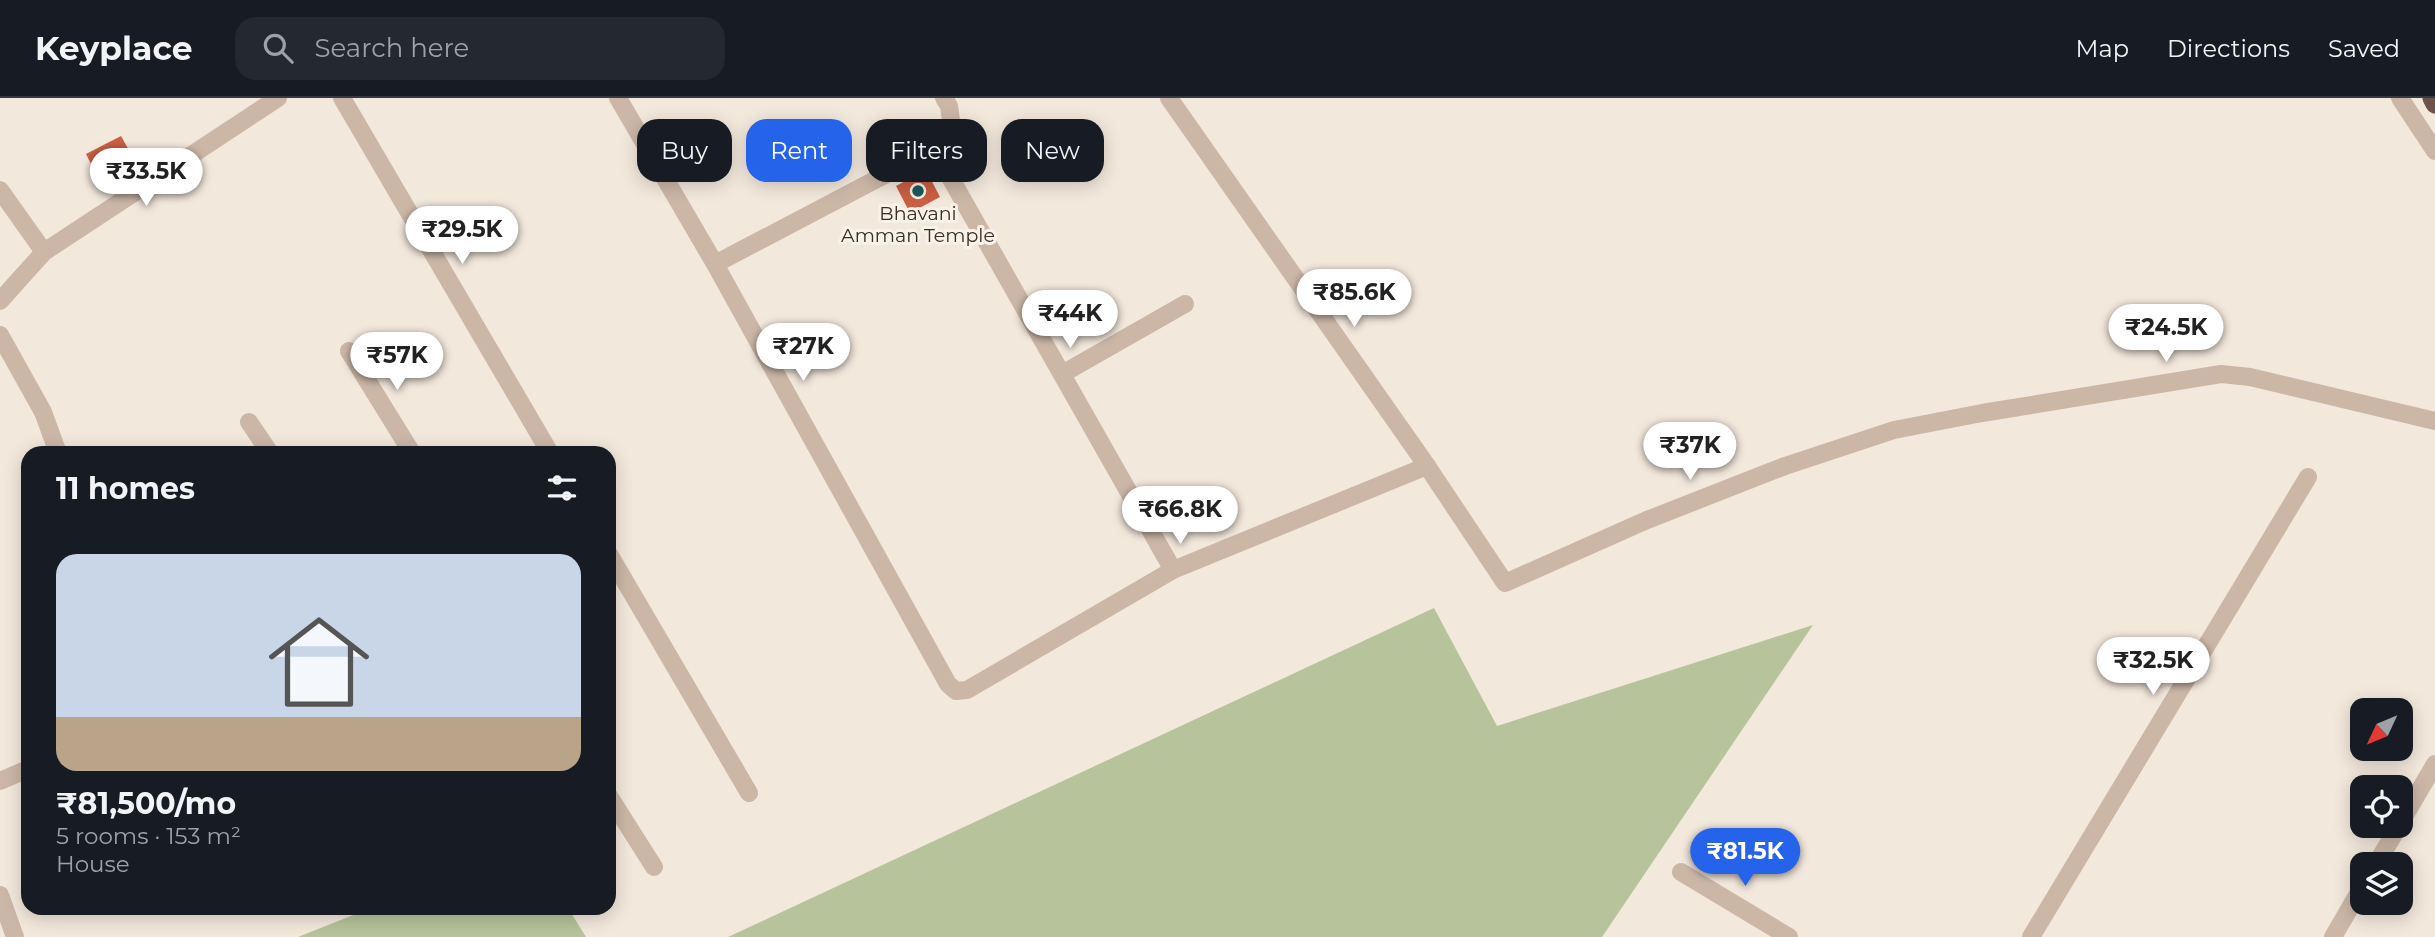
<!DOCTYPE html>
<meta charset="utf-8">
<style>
body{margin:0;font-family:Montserrat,sans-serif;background:#242831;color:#f1f3f6;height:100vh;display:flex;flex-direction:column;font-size:26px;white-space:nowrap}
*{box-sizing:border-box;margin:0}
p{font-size:23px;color:#9ea1a6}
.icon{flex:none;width:38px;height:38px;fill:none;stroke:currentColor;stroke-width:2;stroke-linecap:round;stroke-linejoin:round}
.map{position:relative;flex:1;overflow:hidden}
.drawer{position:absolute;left:21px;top:348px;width:595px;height:469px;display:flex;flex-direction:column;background:#171b24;border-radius:21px;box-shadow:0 4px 18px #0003}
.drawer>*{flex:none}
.top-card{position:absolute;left:637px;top:21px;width:665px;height:63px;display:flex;gap:14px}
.needle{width:46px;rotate:226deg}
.controls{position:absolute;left:2350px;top:600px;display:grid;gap:14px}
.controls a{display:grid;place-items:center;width:63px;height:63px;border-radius:14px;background:#171b24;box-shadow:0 4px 18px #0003;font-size:35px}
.price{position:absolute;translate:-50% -60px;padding:0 16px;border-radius:24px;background:#fff;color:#222;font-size:23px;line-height:46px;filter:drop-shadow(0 2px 4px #0008)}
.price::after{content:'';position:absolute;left:50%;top:42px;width:21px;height:16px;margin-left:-10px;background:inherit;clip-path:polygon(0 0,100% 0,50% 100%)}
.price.selected{background:#2563eb;color:#fff}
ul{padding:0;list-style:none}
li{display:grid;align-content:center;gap:14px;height:371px;padding:0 35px}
li span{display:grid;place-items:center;height:217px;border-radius:21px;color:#555}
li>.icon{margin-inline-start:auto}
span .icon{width:126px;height:126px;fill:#fffc;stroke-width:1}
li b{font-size:30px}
h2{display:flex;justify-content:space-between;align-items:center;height:84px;padding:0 35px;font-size:30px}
.pill{padding:0 24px;border-radius:21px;background:#171b24;box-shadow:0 4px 18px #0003;font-size:24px;line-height:63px}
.pill.selected{background:#2563eb;color:#fff}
header{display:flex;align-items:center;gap:42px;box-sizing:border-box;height:98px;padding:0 35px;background:#171b24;border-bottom:2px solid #363941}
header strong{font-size:33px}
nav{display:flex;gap:38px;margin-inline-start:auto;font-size:24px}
.search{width:490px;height:63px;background:#242831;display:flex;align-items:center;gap:18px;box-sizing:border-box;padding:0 24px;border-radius:21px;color:#9ea1a6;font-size:26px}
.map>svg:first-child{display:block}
.green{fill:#b7c39b}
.building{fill:#cb5f43}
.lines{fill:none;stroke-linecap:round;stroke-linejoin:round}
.minor{stroke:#ccb7a7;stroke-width:18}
.tertiary{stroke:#ccb7a7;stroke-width:18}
.trunk{stroke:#6a544c;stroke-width:19}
.poi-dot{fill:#1c595c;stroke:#faf2e9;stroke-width:2.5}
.labels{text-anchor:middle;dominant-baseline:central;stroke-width:6;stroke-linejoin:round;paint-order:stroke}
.poi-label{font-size:19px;fill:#382d28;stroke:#faf2e9}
</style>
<header>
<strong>Keyplace</strong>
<div class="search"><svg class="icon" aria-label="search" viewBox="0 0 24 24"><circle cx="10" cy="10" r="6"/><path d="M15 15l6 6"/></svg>Search here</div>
<nav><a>Map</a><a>Directions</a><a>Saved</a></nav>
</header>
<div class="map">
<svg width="2435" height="839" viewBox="0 0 2435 839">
<rect width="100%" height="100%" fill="#f3e8dc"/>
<g class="green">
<path d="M1434,510L1497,628L1813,527L1602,839H728Z"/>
<path d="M371,810H568L586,839H298Z"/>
</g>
<g class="building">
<path d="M121,38L137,67L101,85L86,56Z"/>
<path d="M926,72L940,99L910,115L896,88Z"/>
</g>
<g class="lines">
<g class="minor">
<path d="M342,0L550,355"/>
<path d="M618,0L715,166L948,586L956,593L967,592L1173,472L1427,368"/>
<path d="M1169,0L1427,368L1505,485L1647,422L1785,368L1894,332L1982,315L2221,276L2250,279L2435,323"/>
<path d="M934,51L1173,472"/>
<path d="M0,92L44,154"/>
<path d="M715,166L934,51L952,29L949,8L944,0"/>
<path d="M0,203L44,154L278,0"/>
<path d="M0,237L43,314L58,355"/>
<path d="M349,253L412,355"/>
<path d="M1062,276L1185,206"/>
<path d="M249,324L270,355"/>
<path d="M609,456L749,695"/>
<path d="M0,683L28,671"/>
<path d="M609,698L654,769"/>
<path d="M2401,724L2435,666"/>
<path d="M2376,766L2399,728"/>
<path d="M1681,774L1789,839"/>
<path d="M0,797L15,839"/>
<path d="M2031,839L2308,379"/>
<path d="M2333,839L2362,789"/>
</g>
<path class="tertiary" d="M2400,0L2435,53"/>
<path class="trunk" d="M2432,0L2435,6"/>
</g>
<circle class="poi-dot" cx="918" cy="93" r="7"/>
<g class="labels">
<g class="poi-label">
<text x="918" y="115">Bhavani<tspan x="918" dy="22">Amman Temple</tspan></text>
</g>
</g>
</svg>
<div class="controls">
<a><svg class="needle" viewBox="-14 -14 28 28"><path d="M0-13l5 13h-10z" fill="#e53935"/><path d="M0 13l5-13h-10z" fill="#9ea1a6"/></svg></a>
<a><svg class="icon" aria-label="locate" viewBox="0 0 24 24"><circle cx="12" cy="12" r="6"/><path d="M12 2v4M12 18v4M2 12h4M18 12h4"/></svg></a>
<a><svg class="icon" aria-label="layers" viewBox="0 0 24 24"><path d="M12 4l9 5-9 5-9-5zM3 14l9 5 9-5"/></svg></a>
</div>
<b class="price" style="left:146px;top:110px">₹33.5K</b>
<b class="price" style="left:462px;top:168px">₹29.5K</b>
<b class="price" style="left:1354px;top:231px">₹85.6K</b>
<b class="price" style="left:1070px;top:252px">₹44K</b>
<b class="price" style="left:2166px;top:266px">₹24.5K</b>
<b class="price" style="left:803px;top:285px">₹27K</b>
<b class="price" style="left:397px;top:294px">₹57K</b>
<b class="price" style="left:1690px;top:384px">₹37K</b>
<b class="price" style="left:1180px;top:448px">₹66.8K</b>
<b class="price" style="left:2153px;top:599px">₹32.5K</b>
<b class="price selected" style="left:1745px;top:790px">₹81.5K</b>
<div class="top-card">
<a class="pill">Buy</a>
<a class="pill selected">Rent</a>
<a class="pill">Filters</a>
<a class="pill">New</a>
</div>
<section class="drawer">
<h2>11 homes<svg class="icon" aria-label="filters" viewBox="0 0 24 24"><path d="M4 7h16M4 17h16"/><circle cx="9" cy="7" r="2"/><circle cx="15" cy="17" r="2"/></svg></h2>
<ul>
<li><span style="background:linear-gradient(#c9d6e8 75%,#b9a48a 0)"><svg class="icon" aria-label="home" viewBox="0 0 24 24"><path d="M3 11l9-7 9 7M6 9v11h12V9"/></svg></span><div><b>₹81,500/mo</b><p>5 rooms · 153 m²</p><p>House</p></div></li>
</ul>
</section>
</div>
